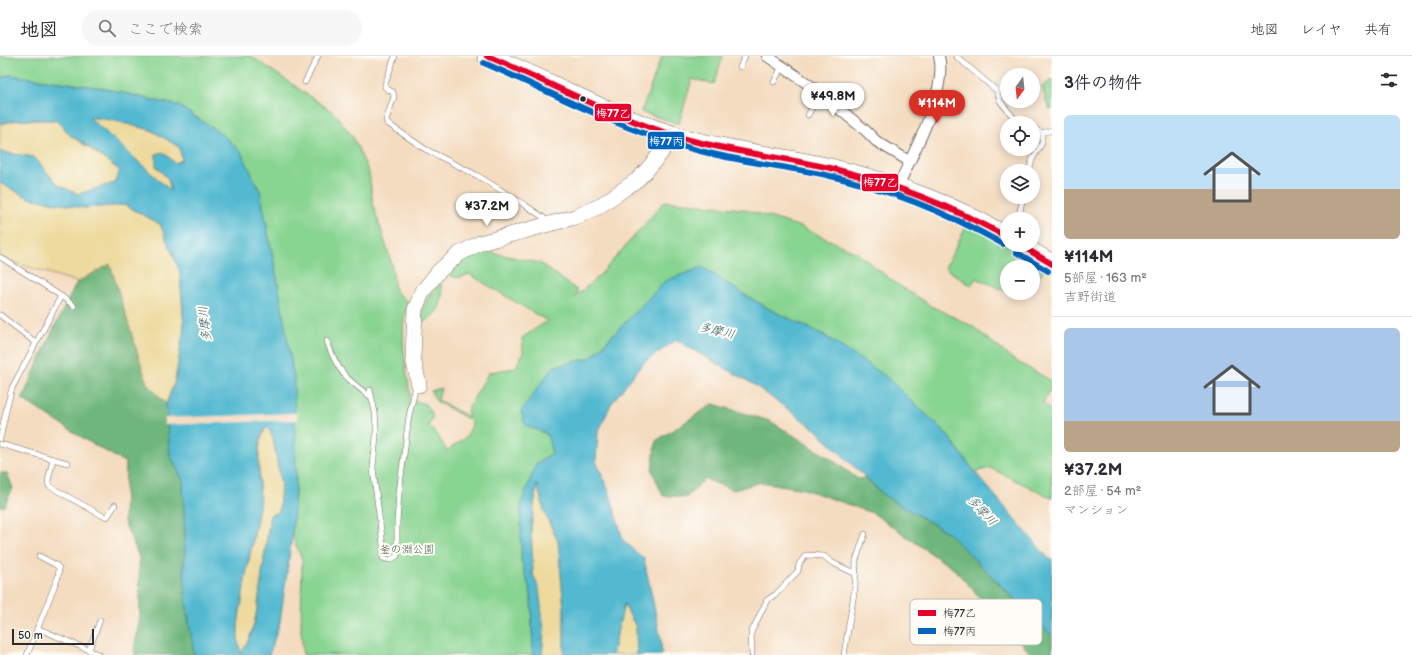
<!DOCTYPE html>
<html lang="ja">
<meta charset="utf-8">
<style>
body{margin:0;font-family:"Balsamiq Sans","Klee One",sans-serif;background:#f7f7f7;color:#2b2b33;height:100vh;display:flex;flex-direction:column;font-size:15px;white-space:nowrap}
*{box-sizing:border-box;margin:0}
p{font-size:13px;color:#7c7c81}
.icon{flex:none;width:22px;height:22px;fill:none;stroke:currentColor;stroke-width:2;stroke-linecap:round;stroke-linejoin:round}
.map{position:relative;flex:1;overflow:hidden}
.panel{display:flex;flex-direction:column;background:#fff;width:360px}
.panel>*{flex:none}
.needle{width:26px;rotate:195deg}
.buttons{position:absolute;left:1000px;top:12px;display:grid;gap:8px}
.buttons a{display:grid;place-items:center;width:40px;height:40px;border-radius:50%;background:#fff;box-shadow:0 2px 10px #0003;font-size:20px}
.scale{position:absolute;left:12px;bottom:10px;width:82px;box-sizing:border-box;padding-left:4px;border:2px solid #2b2b2b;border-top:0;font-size:11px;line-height:14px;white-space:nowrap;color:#2b2b2b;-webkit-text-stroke:3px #fdfcf7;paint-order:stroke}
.price{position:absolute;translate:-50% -34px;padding:0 9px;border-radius:14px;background:#fff;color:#222;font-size:13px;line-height:26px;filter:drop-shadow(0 1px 2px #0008)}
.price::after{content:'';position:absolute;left:50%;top:24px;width:12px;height:9px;margin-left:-6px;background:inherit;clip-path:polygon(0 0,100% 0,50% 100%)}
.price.current{background:#d93025;color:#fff}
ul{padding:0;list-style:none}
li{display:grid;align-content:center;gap:8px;height:212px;padding:0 12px}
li+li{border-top:1px solid #e1e1e2}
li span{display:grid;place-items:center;height:124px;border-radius:6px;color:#555}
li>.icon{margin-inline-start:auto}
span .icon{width:72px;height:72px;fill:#fffc;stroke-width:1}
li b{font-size:17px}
h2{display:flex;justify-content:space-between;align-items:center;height:48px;padding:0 12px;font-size:17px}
header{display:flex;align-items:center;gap:24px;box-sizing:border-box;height:56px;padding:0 20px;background:#fff;border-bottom:1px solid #e1e1e2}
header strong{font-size:19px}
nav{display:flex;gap:22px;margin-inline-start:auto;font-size:14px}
.search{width:280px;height:36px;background:#f7f7f7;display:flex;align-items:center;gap:10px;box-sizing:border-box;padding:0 14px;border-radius:22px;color:#7c7c81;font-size:15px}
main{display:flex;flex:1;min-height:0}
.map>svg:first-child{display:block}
.green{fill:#88d491;stroke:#5a805e}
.forest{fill:#6eb67b;stroke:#4c7053}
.sand{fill:#eeda9e;stroke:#8c8264}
.water{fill:#52b9d0;stroke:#3e727e;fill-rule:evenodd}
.pier{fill:#f4dcc0}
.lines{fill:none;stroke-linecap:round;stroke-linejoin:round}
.lane-casing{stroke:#71695f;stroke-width:6}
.street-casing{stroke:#71695f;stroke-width:12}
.secondary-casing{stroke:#71695f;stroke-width:16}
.highway-casing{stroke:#71695f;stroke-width:20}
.lane{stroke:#fff;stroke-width:5}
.street{stroke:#fff;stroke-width:10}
.secondary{stroke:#fff;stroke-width:15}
.highway{stroke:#fff;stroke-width:19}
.bus-1-casing{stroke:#fdfcf7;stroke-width:9}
.bus-2-casing{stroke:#fdfcf7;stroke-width:9}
.bus-1{stroke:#e4002b;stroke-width:6}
.bus-2{stroke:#0065bd;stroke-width:6}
.bus-dot{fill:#2b2b2b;stroke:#fdfcf7;stroke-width:1.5}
.labels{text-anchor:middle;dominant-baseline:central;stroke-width:4;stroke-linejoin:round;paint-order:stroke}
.park-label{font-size:11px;fill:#475e4a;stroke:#fdfcf7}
.water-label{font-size:12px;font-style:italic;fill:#395d65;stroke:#fdfcf7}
.key{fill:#fdfcf7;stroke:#bebdba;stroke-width:1}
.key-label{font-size:11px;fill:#2b2b2b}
.line-badge{stroke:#fdfcf7;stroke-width:1.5}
.badge-label{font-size:11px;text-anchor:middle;font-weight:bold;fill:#fff}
</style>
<header>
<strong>地図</strong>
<div class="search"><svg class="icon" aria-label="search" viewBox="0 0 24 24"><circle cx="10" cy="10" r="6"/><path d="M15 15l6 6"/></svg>ここで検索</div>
<nav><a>地図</a><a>レイヤ</a><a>共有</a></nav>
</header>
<main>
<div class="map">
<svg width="1052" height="599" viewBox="0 0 1052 599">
<rect width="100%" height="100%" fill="#fdfcf7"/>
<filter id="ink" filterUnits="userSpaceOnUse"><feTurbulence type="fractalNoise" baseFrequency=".025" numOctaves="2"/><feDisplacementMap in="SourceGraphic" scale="8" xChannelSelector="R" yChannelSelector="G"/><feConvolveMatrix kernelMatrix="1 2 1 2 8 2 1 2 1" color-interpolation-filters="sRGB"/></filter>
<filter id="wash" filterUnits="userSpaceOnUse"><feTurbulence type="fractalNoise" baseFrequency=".012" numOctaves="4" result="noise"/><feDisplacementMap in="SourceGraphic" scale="16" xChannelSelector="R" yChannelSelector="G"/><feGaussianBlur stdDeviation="0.9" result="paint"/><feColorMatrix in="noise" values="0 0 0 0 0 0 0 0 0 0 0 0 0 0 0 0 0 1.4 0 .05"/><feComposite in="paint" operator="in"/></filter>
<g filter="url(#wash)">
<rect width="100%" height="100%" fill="#f4dcc0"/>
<g class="green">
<path d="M0,0H251L334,57L353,81L369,117L373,148L392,209L395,235L408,246C398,277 406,311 411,343L425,348L433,359L429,370L436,377L447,395L467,380L472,369L470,364L436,345L431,335L441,332L438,344L469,361L467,354L489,316L515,312L523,297L522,282L547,265L469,218C462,222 457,222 450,220L449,216L465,204L484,195L540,207L578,235L574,242L600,219L665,145L743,153L801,171L857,197L894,226L931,250L972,270L1014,304L1052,325V331L1043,347L1052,355V442L990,412L975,416L945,376L823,278L773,255L745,239L613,278L591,302L553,311L525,369L547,378L552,397L536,408L521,504L531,537L533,599H303L301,574L302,503L292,480L296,421L278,228L260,135L241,96L223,79L179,50L102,32L10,19L0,22Z"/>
<path d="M662,0H723L714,28L692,23L679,68L641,56Z"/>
<path d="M1052,23V54L1048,51L1042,31Z"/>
<path d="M967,169L1010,189L1045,210L1033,233V211H1007V236L976,222L971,230L945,212Z"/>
<path d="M439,227L441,228C445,242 439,259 425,265H423C419,252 431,237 439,227Z"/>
</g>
<g class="forest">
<path d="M110,208L147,327L166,348L170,399L183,425L185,479L184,515L186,545L194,599H135L134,594L140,561L139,501L124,465L126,407L86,384L22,343L52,276L77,226Z"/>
<path d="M713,348L770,365L831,403L858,423L865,422L885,440L947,476L1052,580V599H1032L955,514L873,457L804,433L761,426L734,434L705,423L687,441L663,440L652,414L656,385Z"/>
<path d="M0,417H7L13,432L4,451L0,450Z"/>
</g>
<g class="sand">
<path d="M88,61L111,64L151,74L179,91L183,104L175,107L163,96L156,110L168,123L171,135Z"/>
<path d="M17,64H57L70,79L120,114L115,127L78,138L58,129L34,101L0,96V68Z"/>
<path d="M0,127L29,142L84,152L125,149L160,168L180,216L184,271L175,325L166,348L147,327L110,208L77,226L0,202Z"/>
<path d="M268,371L273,382L281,428L279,456L270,459C267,480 264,500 262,520C258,546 256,576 241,597C235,581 239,562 241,546C246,514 255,482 259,450C261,440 259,428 259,417C259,405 257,378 268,371Z"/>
<path d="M537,427L545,458L558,485L564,552V599H542L544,573L533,518L531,472Z"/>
<path d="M624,548L636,571L637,599H612Z"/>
</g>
<g class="water">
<path d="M10,19L102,32L179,50L223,79L241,96L260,135L278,228L294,322L296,421L292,480L280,566L269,599H194L186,545L184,515L185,479L183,425L170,399L166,348L175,325L184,271L180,216L160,168L125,149L84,152L29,142L0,127V96L34,101L58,129L78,138L114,127L120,115L92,93L70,79L57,64H17L0,68V22ZM89,61L111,64L151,74L179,91L182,104L175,107L163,96L156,98V110L168,123L171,135ZM268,371L273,382L281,428L279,456L270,459C268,476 265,494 263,511C259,538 258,574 241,597C235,581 239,561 242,545C246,514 253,483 259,451C262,434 252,381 268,371Z"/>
<path d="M702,211L745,239L773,255L822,278L884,319L945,376L975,416L1048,502L1052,504V580L947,476L885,440L815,373L753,328L676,284L643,307L611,348L598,377L596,405L610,438L623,484L644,503L661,584L662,599H637L636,571L624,548L612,599H564V552L558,485L545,458L537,428L531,472L533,518L539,533L544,573L542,599H533L531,537L521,504V448L536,408L552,397L547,378L525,369L521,355L553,311L591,302L665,225Z"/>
</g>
<path class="pier" d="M297,357V364L165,369V362Z"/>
</g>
<g filter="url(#ink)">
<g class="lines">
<g class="lane-casing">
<g id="lane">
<path d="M395,0L385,28V31L387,33L393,36L394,41L386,64L387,67L425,93L478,120L525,149L544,162L546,168"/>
<path d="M956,0L997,35L1000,45L1014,62L1023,67"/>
<path d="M740,11L745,0"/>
<path d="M305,26L318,0"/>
<path d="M774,26L782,10"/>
<path d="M808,59L820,37"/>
<path d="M1033,72L1042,77L1052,74"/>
<path d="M1029,115L1032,104L1042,87V77"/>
<path d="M1016,163L1020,155L1023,141"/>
<path d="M0,201L61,240L74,250"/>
<path d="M0,259L35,286"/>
<path d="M327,285C337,315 346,323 371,341"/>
<path d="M370,334L375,356L376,371V381L373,411L374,421L383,489V502L390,504L397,500V466L399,437L409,360L415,334L419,330"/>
<path d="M0,383L7,350L12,332L61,240"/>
<path d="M0,388L53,403L48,425L49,430L101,459L107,461L115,449"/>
<path d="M53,403L68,407"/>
<path d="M37,572L98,598"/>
<path d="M89,594L100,564"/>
<path d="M27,599L58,521L59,512L56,509L39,500"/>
<path d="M752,599L751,577L767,544L776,538L798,515L799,508L806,499L824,500L831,506L856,518"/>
<path d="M844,599L855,531L856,504L865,478"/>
</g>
</g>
<g class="street-casing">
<g id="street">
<path d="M767,0L811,30L865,74L876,85L909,105"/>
<path d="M898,131C912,98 948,36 939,0"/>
</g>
</g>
<g class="secondary-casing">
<path id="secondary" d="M419,329L413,302L415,253L423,235L439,215L459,198L480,187L575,161L598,151L637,124L646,115L661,97L670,78"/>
</g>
<g class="highway-casing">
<g id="highway">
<path d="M487,0C552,26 614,63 682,82C731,96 781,101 830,112C892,127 952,148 1007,181"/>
<path d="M1020,189L1052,208"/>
</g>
</g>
<use href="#lane" class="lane"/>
<use href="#street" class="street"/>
<use href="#secondary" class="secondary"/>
<use href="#highway" class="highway"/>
<g class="bus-1-casing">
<g id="bus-1">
<path d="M487,0C552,27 614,62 682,82C731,96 781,101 830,112C892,127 951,150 1007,181"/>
<path d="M1020,189L1052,208"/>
</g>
</g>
<g class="bus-2-casing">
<g id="bus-2">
<path d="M484,7C549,35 611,69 679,89C727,104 777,109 826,119C889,133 948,157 1003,188"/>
<path d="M1016,196L1048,215"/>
</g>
</g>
<use href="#bus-1" class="bus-1"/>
<use href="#bus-2" class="bus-2"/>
</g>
</g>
<circle class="bus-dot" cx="583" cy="43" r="3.5"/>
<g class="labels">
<g class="park-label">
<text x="407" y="493">釜の淵公園</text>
</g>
<g class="water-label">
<text transform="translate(205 268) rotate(-97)">多摩川</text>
<text transform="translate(717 275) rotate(14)">多摩川</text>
<text transform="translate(982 455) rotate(47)">多摩川</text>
</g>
</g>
<rect x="910" y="543" width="132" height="46" rx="6" class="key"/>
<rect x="918" y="554" width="18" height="6" fill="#e4002b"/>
<rect x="918" y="572" width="18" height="6" fill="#0065bd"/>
<g class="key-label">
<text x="943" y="561">梅77乙</text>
<text x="943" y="579">梅77丙</text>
</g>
<g class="line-badge">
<rect x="594" y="47" width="38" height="19" rx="4" fill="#e4002b"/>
<rect x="647" y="75" width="38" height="19" rx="4" fill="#0065bd"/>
<rect x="861" y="117" width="38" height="19" rx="4" fill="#e4002b"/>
</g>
<g class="badge-label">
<text x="613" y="61">梅77乙</text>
<text x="666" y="89">梅77丙</text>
<text x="880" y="130">梅77乙</text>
</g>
</svg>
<div class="buttons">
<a><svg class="needle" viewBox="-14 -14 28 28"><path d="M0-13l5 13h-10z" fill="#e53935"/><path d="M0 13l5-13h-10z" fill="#7c7c81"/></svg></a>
<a><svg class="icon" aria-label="locate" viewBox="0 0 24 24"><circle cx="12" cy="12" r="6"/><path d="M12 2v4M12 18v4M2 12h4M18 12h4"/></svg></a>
<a><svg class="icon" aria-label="layers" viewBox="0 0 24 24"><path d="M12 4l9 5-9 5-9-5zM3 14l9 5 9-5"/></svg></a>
<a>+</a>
<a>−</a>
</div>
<div class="scale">50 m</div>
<b class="price" style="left:833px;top:61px">¥49.8M</b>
<b class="price current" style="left:937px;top:68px">¥114M</b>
<b class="price" style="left:487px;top:171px">¥37.2M</b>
</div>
<section class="panel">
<h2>3件の物件<svg class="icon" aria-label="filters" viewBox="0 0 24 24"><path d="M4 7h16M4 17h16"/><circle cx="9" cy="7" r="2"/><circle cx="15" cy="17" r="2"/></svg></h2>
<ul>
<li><span style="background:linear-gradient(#bfe0f5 60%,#b9a48a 0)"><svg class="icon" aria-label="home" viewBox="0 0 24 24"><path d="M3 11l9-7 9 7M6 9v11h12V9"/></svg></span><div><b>¥114M</b><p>5部屋 · 163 m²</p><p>吉野街道</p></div></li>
<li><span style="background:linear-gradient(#a9c7e8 75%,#b9a48a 0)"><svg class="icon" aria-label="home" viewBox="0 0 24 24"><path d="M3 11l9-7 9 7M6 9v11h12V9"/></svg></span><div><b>¥37.2M</b><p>2部屋 · 54 m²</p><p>マンション</p></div></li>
</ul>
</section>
</main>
